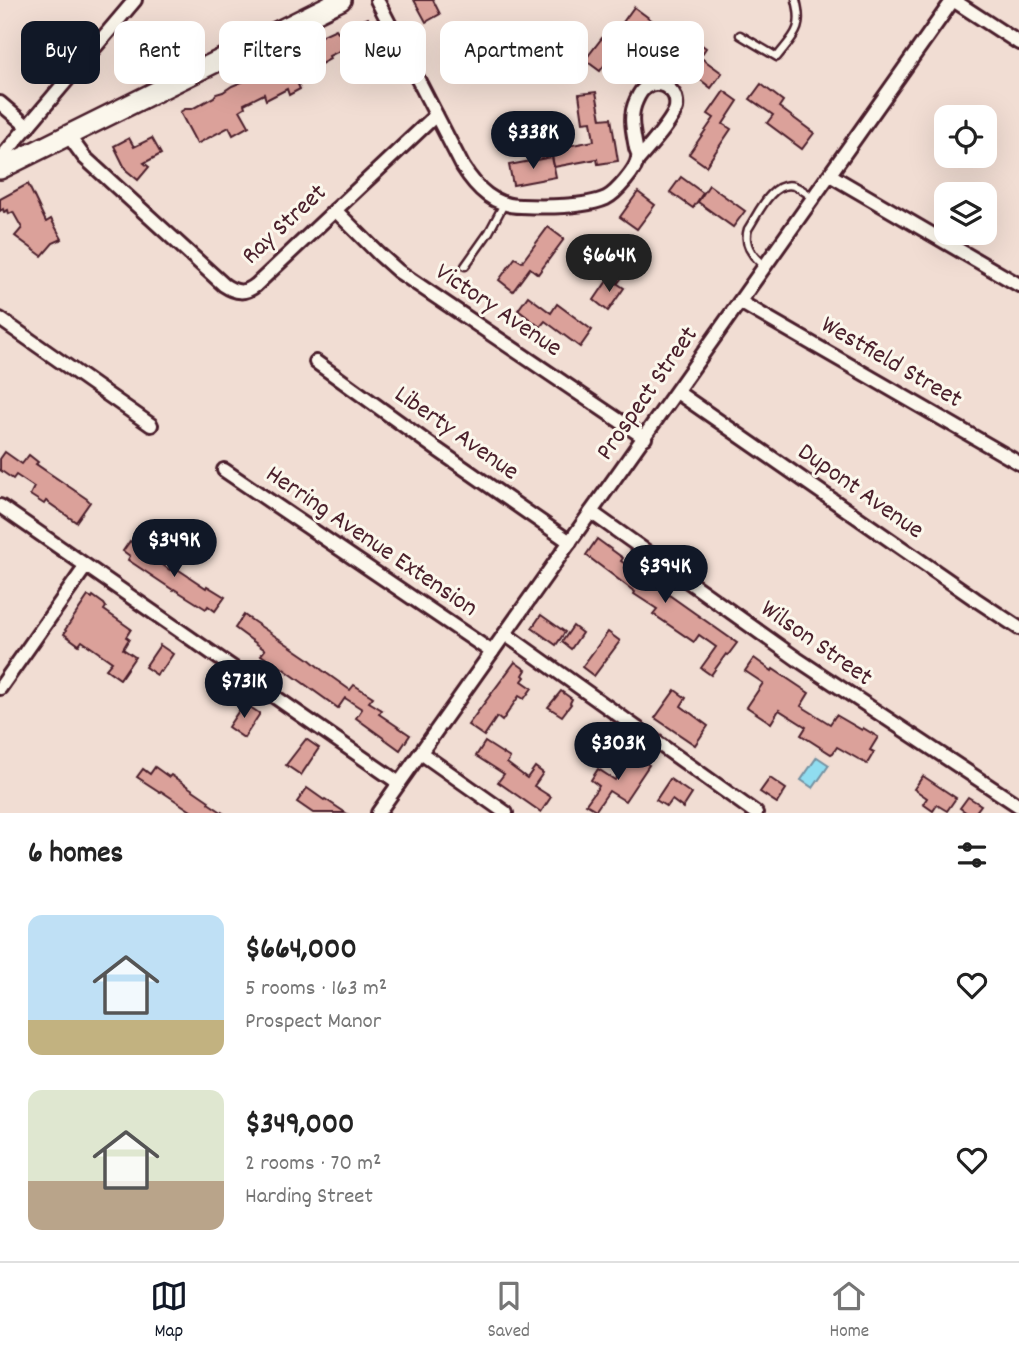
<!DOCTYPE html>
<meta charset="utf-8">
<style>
body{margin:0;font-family:Dekko,sans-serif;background:#f6f6f6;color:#222;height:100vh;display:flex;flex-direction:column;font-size:26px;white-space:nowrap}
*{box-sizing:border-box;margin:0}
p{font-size:23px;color:#767676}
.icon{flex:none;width:38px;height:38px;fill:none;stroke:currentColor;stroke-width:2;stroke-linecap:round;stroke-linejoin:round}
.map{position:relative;height:813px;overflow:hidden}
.sheet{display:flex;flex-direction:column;background:#fff;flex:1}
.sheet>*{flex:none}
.banner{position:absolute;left:21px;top:21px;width:978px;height:63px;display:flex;gap:14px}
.buttons{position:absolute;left:934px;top:105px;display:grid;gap:14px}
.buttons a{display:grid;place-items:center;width:63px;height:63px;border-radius:14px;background:#fff;box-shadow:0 7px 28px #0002;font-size:35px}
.price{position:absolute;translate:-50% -60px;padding:0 16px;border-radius:24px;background:#111827;color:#fff;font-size:23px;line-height:46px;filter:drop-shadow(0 2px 4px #0008)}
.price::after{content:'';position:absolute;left:50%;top:42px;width:21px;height:16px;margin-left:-10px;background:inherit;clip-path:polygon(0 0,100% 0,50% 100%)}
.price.current{background:#222;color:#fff}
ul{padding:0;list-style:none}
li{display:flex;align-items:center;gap:21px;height:175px;padding:0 28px}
li span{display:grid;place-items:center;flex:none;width:196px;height:140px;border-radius:14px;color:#555}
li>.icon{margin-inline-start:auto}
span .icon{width:84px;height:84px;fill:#fffc;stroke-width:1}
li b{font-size:30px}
h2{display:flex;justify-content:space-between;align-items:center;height:84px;padding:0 28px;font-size:30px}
.pill{padding:0 24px;border-radius:14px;background:#fff;box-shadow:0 7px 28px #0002;font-size:24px;line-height:63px}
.pill.current{background:#111827;color:#fff}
.tabs{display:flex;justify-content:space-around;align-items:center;height:98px;border-top:2px solid #e0e0e0;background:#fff;font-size:19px;color:#767676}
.tabs a{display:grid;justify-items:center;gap:4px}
.tabs .current{color:#111827}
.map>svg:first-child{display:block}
.water{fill:#90ddf0;stroke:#7491a1;stroke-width:2}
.building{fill:#dba19a;stroke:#4a1f2b;stroke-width:2}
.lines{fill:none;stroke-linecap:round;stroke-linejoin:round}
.service-casing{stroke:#4a1f2b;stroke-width:11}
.minor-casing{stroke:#4a1f2b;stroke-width:18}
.secondary-casing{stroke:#4a1f2b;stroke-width:24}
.service{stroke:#fbf7ec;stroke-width:6}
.minor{stroke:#fbf7ec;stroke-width:12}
.secondary{stroke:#fbf7ec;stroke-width:19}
.labels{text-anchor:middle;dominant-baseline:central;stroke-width:6;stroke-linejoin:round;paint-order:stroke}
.street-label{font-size:26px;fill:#4a1f2b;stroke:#fbf7ec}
</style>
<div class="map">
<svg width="1019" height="813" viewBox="0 0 1019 813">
<rect width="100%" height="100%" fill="#f1ddd3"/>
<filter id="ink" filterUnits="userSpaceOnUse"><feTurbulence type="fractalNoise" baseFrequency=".0143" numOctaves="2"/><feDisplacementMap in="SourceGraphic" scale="14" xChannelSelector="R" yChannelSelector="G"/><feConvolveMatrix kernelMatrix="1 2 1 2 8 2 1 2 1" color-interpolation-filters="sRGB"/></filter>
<g filter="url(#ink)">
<path class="water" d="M817,757L829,765L813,788L801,780Z"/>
<g class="building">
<path d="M414,0H433L440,14L426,22Z"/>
<path d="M634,7L665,30L671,22L706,48L700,57L722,73L711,88L689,71L694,64L644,27L624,55L608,43Z"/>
<path d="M368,18L376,33L329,56L330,59L319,65L320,68L296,80L300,89L289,95L287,89L266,100L264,94L244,104L245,107L240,110L249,126L233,135L229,127L197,144L180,112L185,109H192L214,97L216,94L223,92L232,86L254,77L253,76L258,73L256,69L271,61L273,65L291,56L298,50L297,47L336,29L338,32Z"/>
<path d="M168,30L176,41L146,66L143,62L140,64L138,61L135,63L123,48L144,33L147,37L148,36L152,41Z"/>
<path d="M602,38L616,49L600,71L585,60Z"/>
<path d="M761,84L783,101L779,107L814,133L802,149L767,123L773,115L750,99Z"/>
<path d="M724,91L738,101L723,124L731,129L706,166L689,154L714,118L708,114Z"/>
<path d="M596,92L601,119L611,118L618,161L598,164L597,159L554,167L551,149L594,141L591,121L583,122L579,94Z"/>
<path d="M129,138L134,147L152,138L161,154L144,163L149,167L138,180L126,170L114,146Z"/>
<path d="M552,157L556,177L513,185L509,165Z"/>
<path d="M681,177L703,193L693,208L670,192Z"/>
<path d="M28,184L46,222L51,219L62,239L53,243L42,256L15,236L22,228L13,212L9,214L8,210L4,212L3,209L0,211V199Z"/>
<path d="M709,185L745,211L733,227L698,202Z"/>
<path d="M638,192L655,205L637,229L620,217Z"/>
<path d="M548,227L564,239L538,274L530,268L513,291L499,280L515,258L522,262Z"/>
<path d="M627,236L643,248L618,283L601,272Z"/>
<path d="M609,278L624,288L608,311L594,300Z"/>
<path d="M528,296L551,313L557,304L592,330L580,347L545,321L540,327L518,310Z"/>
<path d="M5,452L22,464L29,455L38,462L36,464L87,499L90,502L76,522L46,501L44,504L30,495L34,487L16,475L13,479L0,470V459Z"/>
<path d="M597,539L623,558L621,561L737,643L728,655L726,654L711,675L701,668L716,647L699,635L694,642L653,614L657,609L634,594L635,592L586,555Z"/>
<path d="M130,541L170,570L173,566L206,588L207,586L225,597L215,611L208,606L206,609L174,589L173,590L128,560L130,556L123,551Z"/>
<path d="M88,596L92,598L93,596L104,604L106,607L104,610L131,629L126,637L129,639L123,649L135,657L120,679L106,669L112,662L82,641L79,645L64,634L66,631L65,630Z"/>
<path d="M244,615L309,659L322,670L350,690L354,685L373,697L369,702L382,710L379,714L410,735L400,750L356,718L362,709L345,698L338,708L278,665L277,666L261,655L265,650L235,628Z"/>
<path d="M541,615L565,632L556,645L532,628Z"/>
<path d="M573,626L582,633L571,649L562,642Z"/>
<path d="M608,632L620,641L594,676L582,667Z"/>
<path d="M160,645L173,654L161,672L159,671L157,675L145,667Z"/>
<path d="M754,658L772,671L773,669L809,693L801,706L830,724L836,715L862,730L863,728L878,737L870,750L874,752L867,764L837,747L833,753L831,754L801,735L806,727L779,710L771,723L747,707L763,683L745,671Z"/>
<path d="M515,662L526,670L523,675L525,677L522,681L532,688L524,699L519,696L502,721L497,717L484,736L468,725Z"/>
<path d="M675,690L686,698L681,706L708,726L695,745L655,718Z"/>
<path d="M561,691L572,699L570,703L571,704L562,716L548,707Z"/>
<path d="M244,703L259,713V715L244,738L228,727Z"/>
<path d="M306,739L319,748L301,775L286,765Z"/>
<path d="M485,742L510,758L507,763L527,778L535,767L543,773L534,786L551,797L541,812L498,782L504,774L476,756Z"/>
<path d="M633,754L640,756L641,760L649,765L625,801L609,791L596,810L586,804L599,786L591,780L598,769L615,780Z"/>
<path d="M155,767L169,777L171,775L209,801L208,803L223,813H194L161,791L160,792L137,777L143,769L150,774Z"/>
<path d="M923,776L956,798L947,811L937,805L933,811L923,804L927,798L914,789Z"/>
<path d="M770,778L786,789L777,803L760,792Z"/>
<path d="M670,779L692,794L683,808L672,800L667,807L656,800Z"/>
<path d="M307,788L324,800L325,799L346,813H313L297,802Z"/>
<path d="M968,797L981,805L975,813H967L960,808Z"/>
</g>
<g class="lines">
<g class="service-casing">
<g id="service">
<path d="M740,35L777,57C794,35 804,30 796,0"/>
<path d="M465,266L489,232L504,204"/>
<path d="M765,266C753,257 743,245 748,229C758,214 772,180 794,186C801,188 808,194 813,198"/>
</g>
</g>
<g class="minor-casing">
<g id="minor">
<path d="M377,0L463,167C477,189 494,206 521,206C544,207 586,207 606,198C616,193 637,169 638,158C639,154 637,151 636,148C633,131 629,116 636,101C639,94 642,88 650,85C656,83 664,84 669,89C675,93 677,101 676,108C673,121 648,148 638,160"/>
<path d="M953,0L1019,43"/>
<path d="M0,103L28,127"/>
<path d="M68,135L84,157L224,285C236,293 245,294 256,285L436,115"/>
<path d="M0,159L135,0"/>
<path d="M830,175L1019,285"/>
<path d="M335,210L379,254L398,271L645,438"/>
<path d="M740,302L1019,463"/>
<path d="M0,319L151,425"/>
<path d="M316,362L435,448L570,542"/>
<path d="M677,392L975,599L1019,628"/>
<path d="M224,470L492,652"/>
<path d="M0,506L399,783"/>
<path d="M591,512L797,659L1019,806"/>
<path d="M505,634L756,813"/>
<path d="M0,688L86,566"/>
<path d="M421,753L506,813"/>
<path d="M378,813L953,0"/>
</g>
</g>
<g class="secondary-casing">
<path id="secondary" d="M0,169L341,0"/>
</g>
<use href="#service" class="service"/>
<use href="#minor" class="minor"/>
<use href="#secondary" class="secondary"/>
</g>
</g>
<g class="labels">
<g class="street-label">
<text transform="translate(285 225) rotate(-43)">Ray Street</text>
<text transform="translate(498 311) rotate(34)">Victory Avenue</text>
<text transform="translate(891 363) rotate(30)">Westfield Street</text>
<text transform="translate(648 394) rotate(-55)">Prospect Street</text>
<text transform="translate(456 434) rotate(35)">Liberty Avenue</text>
<text transform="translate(860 492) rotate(35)">Dupont Avenue</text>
<text transform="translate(371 542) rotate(34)">Herring Avenue Extension</text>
<text transform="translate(816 644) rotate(35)">Wilson Street</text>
</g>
</g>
</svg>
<div class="buttons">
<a><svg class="icon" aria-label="locate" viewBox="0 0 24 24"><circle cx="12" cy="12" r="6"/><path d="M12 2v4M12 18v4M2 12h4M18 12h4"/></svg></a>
<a><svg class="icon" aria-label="layers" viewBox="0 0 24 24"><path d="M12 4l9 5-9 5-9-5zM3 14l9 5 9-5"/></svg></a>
</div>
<b class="price" style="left:533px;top:171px">$338K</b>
<b class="price current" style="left:609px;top:294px">$664K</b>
<b class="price" style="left:174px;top:579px">$349K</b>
<b class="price" style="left:665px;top:605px">$394K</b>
<b class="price" style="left:244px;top:720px">$731K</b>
<b class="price" style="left:618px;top:782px">$303K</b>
<div class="banner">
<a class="pill current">Buy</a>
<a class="pill">Rent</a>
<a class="pill">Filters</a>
<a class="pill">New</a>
<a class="pill">Apartment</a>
<a class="pill">House</a>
</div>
</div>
<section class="sheet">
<h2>6 homes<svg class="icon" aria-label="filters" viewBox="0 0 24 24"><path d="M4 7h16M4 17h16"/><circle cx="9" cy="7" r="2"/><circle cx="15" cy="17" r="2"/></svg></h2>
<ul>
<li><span style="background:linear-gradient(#bfe0f5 75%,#c2b280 0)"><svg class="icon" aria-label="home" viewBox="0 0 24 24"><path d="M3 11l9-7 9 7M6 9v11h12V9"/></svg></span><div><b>$664,000</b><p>5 rooms · 163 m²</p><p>Prospect Manor</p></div><svg class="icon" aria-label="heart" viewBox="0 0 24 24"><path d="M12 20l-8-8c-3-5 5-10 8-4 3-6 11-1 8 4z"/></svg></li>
<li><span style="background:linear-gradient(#dfe7d0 65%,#b9a48a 0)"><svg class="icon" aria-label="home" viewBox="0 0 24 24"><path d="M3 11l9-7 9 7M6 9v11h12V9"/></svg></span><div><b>$349,000</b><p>2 rooms · 70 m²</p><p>Harding Street</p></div><svg class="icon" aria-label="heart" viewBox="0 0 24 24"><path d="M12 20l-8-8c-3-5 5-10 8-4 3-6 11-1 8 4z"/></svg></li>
</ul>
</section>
<nav class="tabs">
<a class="current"><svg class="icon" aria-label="map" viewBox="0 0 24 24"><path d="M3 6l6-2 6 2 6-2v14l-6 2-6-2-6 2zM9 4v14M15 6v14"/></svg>Map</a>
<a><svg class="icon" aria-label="saved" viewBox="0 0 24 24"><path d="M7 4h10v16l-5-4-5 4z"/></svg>Saved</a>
<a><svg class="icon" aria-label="home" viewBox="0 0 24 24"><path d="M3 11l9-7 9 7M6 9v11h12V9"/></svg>Home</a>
</nav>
